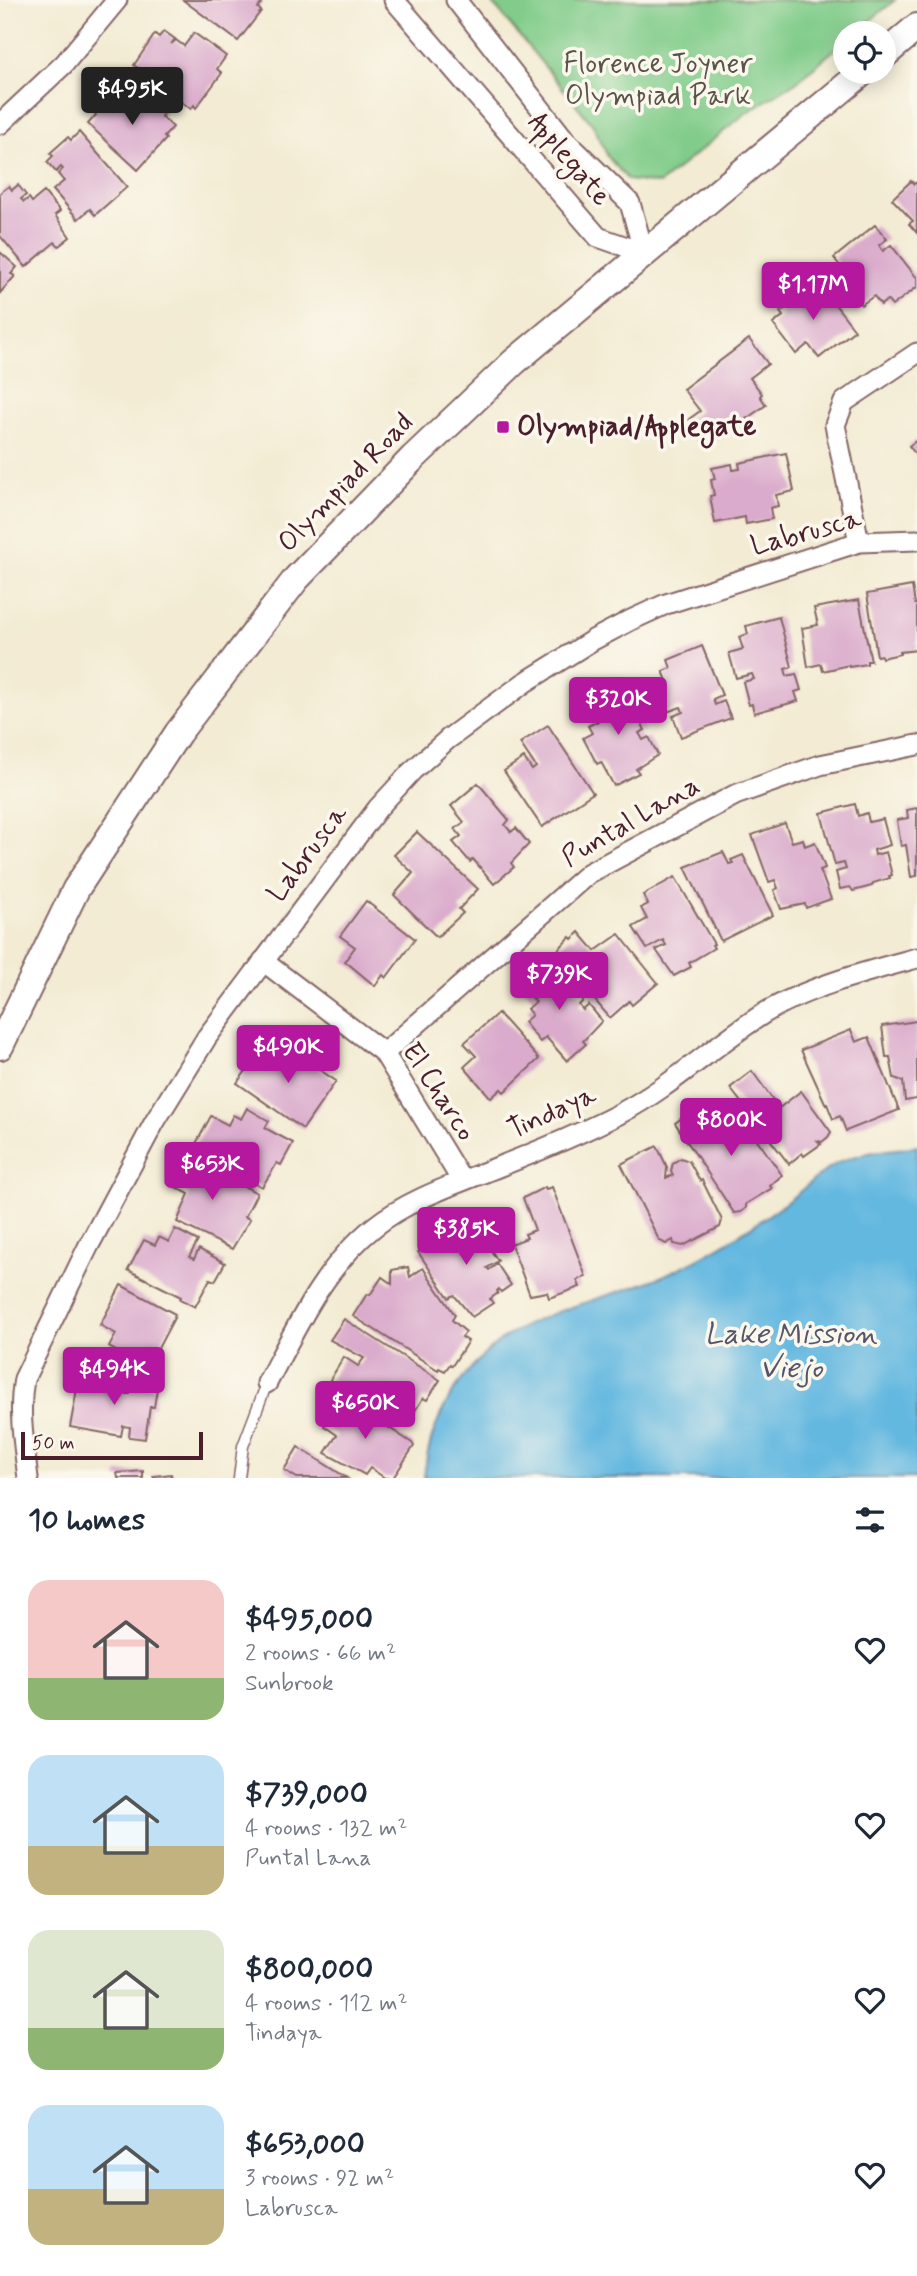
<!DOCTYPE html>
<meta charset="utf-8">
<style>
body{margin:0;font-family:Mynerve,sans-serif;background:#f6f6f7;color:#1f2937;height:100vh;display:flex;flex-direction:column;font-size:26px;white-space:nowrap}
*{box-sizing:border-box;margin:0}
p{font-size:23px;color:#747a83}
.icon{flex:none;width:38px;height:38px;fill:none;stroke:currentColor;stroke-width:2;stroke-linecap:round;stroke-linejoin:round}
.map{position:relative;height:1478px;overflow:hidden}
.sheet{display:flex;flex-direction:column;background:#fff;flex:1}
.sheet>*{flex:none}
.buttons{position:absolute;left:833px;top:21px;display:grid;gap:14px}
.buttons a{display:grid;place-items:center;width:63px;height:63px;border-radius:50%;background:#fff;box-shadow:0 4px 18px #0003;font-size:35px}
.scale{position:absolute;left:21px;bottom:18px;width:182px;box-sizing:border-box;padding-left:7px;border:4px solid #4a1f2b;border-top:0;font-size:19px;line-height:24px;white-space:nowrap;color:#4a1f2b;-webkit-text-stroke:5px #fbf7ec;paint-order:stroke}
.price{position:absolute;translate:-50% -60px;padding:0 16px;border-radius:7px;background:#b5179e;color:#fff;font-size:23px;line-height:46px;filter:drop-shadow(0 2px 4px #0008)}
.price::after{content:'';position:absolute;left:50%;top:42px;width:21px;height:16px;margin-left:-10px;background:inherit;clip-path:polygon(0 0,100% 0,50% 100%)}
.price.on{background:#222;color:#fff}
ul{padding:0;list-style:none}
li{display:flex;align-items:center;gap:21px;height:175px;padding:0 28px}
li span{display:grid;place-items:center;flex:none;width:196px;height:140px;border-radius:21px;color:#555}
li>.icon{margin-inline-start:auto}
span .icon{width:84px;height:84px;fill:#fffc;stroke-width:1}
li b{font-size:30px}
h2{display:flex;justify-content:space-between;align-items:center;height:84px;padding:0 28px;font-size:30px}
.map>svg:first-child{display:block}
.green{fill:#81cc8a;stroke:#66765a;stroke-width:2}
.water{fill:#64b8e0;stroke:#576c86;stroke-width:2}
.building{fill:#daabcc}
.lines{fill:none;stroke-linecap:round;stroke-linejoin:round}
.lane-casing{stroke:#856666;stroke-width:13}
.street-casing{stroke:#856666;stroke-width:23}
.secondary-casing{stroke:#856666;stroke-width:30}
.lane{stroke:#fff;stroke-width:10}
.street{stroke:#fff;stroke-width:19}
.secondary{stroke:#fff;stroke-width:26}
.poi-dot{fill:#b5179e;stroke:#fbf7ec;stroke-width:2.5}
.labels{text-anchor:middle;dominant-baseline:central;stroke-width:7;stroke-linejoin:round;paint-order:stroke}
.park-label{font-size:28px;fill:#5a5348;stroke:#fbf7ec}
.street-label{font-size:28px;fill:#4a1f2b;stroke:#fbf7ec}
.poi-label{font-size:28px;font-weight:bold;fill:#4a1f2b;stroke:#fbf7ec;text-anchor:start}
.water-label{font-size:30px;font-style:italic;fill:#53556a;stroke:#fbf7ec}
</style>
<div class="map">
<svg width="917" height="1478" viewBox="0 0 917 1478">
<rect width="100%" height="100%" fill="#fbf7ec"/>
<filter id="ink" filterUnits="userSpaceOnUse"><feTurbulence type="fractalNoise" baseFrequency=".0143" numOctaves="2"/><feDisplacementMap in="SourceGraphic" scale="14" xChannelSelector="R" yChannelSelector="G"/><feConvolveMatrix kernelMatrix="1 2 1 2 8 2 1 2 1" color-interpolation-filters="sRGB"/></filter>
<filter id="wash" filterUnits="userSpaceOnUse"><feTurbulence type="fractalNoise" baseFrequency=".00686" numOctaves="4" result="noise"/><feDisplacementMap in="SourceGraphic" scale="28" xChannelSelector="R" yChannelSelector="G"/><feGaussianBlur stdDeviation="1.57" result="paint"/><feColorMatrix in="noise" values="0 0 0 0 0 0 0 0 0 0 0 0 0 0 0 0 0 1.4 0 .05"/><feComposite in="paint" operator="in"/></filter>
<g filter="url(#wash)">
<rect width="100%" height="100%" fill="#f3ebd3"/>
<path class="green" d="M490,0H895L855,33H845V41L796,82L746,113L659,184L628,180L608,157L593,125Z"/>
<path class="water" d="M917,1146V1478H424C429,1425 454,1380 494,1346C534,1311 615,1297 665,1275C707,1256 747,1231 784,1204C801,1192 816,1176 834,1165C858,1151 890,1151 917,1146Z"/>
<g id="blocks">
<g class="building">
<path d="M183,0H264L258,8L261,11L238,41Z"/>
<path d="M164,31L175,39L171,44L176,40L184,46L194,33L226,56L217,69L222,73L196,108L194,105L191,109L134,65L155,34L159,37Z"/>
<path d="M111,92L121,101L126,95L137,105L147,93L166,111L161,116L173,127L164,137L166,139L138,170L88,124L96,115L93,111Z"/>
<path d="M79,132L127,187L95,215L90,209L78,219L53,190L64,181L58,174L63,169L61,167L56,172L47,162L53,156L50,153L68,137L71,140Z"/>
<path d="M911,181L914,184L917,182V233L909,224L913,221L892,199Z"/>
<path d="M18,185L26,195L21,199L24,202L29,198L32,202L44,192L60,211L55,215L70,237L59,246L55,242L26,267L0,236V193L9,186L12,190Z"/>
<path d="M875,225L887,239L879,245L883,251L891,245L917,278V287L892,306L887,300L881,305L874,296L861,305L845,284L860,272L857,269L848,276L834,258Z"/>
<path d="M0,252L17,267L11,274L15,276L0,293Z"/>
<path d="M814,282L817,286L819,284L855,330L819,358L808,344L796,354L773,324L783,316L780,312L802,297L798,294Z"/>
<path d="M749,339L768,364L750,378L762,394L760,396L766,405L707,446L695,431L693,433L685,422L700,411L683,389Z"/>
<path d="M917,440V456L909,446Z"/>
<path d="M786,453L794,491L776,495L778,506L770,508L772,519L746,524L745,517L715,523L710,496L714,495L711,480L715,479L712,468L732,464L733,470L740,469L739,463Z"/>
<path d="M912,586L915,604H917V650L900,652V654L882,658L881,655L877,656L867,594Z"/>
<path d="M859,600L871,661H867V664L849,667V665L823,671L821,664L808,667L802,628L818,625L814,608Z"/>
<path d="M779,617L792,667L785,669L787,676L796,674L801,690L795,692L798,701L754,713L752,704L749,705L743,682L754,679L752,674L736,678L729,653L743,649L739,637L748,634L746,626Z"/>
<path d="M702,646L722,695L713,699L715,705L724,701L731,718L681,737L673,716L683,712L681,707L664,713L654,688L668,683L663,671L671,668L668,660Z"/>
<path d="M622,685L645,730L639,733L643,740L649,737L658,755L636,769L639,773L614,786L601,762L597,764L583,738L592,733L588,726L598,721L588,703Z"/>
<path d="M548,725L593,793L542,827L504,771L524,758L532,770L536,767L520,743Z"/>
<path d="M478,783L509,820L505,825L511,832L516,828L529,844L511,863L514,867L494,884L473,859L470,862L453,842L461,836L455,829L464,822L451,806Z"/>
<path d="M855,804L858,816L867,813L869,822L883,819L890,845L874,850L875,855L886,852L892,875L889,876L890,878L873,883L872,886L853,891L850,887L840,889L836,872L846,869L844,863L835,865L821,813Z"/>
<path d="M917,808V876L911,877L906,845L901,846L897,820L908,818L907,810Z"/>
<path d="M785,823L792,842L803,839L805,846L815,842L825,868L820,870L831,899L806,908L805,904L781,909L774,890L778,888L775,880L769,882L752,835Z"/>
<path d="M417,832L478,889L459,909L463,913L437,937L394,895L413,873L394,855Z"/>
<path d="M723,852L729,864L733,863L731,860L743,855L773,915L721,941L685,867Z"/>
<path d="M675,877L714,944L712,945L714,948L689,963L691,967L674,976L656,950L666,945L663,940L647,949L633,927L647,919L641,908L648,904L643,895Z"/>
<path d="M366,901L415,939L386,978L383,975L375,986L345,961L355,947L340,936Z"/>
<path d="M579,932L595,951L619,934L658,983L632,1005L629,1001L610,1018L555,953L570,937L572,939Z"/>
<path d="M551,961L584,1000L579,1005L583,1010L589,1005L602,1021L583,1041L586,1044L567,1061L546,1037L540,1042L524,1022L532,1015L527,1009L536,1002L522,986Z"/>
<path d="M498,1013L539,1059L504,1092L501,1089L491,1098L464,1067L476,1056L464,1043Z"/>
<path d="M917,1021V1099L905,1101L903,1081L894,1078L890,1057H886L882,1026Z"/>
<path d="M851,1030L856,1042L869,1037L899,1110L846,1131L840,1116L833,1119L827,1104L826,1105L801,1050Z"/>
<path d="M281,1044L336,1081L303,1129L237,1083L261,1051L273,1060Z"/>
<path d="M752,1071L779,1108L801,1091L831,1132L828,1137L822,1142L818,1141L821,1144L804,1156L802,1153L789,1164L730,1088Z"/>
<path d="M697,1107L718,1132L727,1125V1117L733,1113L739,1114L782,1175L770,1186L772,1188L746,1204V1208L741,1212L734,1213L675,1123Z"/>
<path d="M247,1108L269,1121L265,1128L293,1143L281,1165L277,1163L262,1187L244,1177L248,1170L241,1167L237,1174L193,1149L211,1116L228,1125L233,1115L241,1119Z"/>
<path d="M657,1146L667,1167L666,1178L673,1175L671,1171L673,1163L681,1158L689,1161L700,1181L702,1180L722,1220L720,1227L683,1246L674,1244L673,1240L666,1244L659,1240L621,1164Z"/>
<path d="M183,1154L257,1193L245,1217L250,1219L232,1249L177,1222L189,1194L168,1183L172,1174L170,1172Z"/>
<path d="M545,1187L546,1189L552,1187L586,1277L577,1280L580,1287L549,1298L547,1292L530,1295L511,1244L527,1238L525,1234L535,1230L523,1198Z"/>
<path d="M482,1222L495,1241L488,1246L498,1261L487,1268L489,1270L497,1264L511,1285L501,1292L499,1289L497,1291L498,1293L490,1299L493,1303L472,1317L454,1295L449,1298L418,1252L448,1231L451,1235L466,1225L470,1230Z"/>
<path d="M175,1229L198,1241L189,1257L194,1259L199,1249L225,1263L215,1281L210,1279L195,1307L180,1299L181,1297L175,1294L128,1270L144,1240L155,1245L159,1237L169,1242Z"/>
<path d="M408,1267L410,1277L423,1268L455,1315L452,1320L466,1332L462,1337L468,1341L452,1366L450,1364L445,1371L439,1368L438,1370L353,1316L367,1294L370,1295L382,1277L392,1284V1270Z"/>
<path d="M121,1285L175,1314L174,1318L154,1356L149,1354L143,1366L109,1347L116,1334L100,1325Z"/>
<path d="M344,1319L440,1380L427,1400L423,1398L406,1425H402L330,1380L344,1357L358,1366L364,1358L330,1340Z"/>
<path d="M102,1370L128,1375L124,1394H130L132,1384L157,1389L154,1407H150L145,1439L129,1437L130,1427L123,1426L121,1436L70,1427L77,1389L86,1391L88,1383L100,1386Z"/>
<path d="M341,1396L412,1443L414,1446L393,1478H385L370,1468L365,1475L325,1453L337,1435L324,1426Z"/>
<path d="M298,1447L347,1478H297L284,1470Z"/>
<path d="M143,1471V1478H118L117,1473Z"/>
<path d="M171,1474L172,1478H154L153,1476Z"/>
</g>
</g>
</g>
<g filter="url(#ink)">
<use href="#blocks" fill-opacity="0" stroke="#856666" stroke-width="2"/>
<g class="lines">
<g class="lane-casing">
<path id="lane" d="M239,1478L243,1446L267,1383"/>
</g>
<g class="street-casing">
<g id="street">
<path d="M394,0L598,237L644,253"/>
<path d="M456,0L566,141L630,203L644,253"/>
<path d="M0,124L64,64L117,0"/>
<path d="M859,542L835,425L844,402L917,353"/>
<path d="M263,961L384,1053L462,1181"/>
<path d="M384,1053L589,873L735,795L820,765L917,745"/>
<path d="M267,1383C296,1328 324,1267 374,1227C409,1199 456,1184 498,1167C539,1151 580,1134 619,1114C671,1087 714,1045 763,1014C806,987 869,971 917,958"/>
<path d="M28,1478C24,1445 18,1412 24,1379L88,1247L154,1123L207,1037L378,808L412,771L448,739L524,683L593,640L631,620L666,604L859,542L917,540"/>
</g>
</g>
<g class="secondary-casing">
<g id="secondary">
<path d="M884,55L917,27"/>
<path d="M0,1046L76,889L178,733L296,579L413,458L514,362L863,72"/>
</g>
</g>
<use href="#lane" class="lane"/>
<use href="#street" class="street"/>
<use href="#secondary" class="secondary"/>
</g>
</g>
<rect class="poi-dot" x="496" y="420" width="14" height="14" rx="3.5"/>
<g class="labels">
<g class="park-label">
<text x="658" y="64">Florence Joyner<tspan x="658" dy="32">Olympiad Park</tspan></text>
</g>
<g class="street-label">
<text transform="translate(569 160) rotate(50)">Applegate</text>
<text transform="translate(346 483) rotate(-46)">Olympiad Road</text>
<text transform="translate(806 533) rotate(-15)">Labrusca</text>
<text transform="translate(631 822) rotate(-30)">Puntal Lana</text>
<text transform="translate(308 854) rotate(-53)">Labrusca</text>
<text transform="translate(438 1092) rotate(57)">El Charco</text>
<text transform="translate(552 1113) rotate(-24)">Tindaya</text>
</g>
<g class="poi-label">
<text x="517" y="427">Olympiad/Applegate</text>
</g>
<g class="water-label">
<text x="791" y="1334">Lake Mission<tspan x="791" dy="34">Viejo</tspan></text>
</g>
</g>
</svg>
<div class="buttons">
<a><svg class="icon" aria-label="locate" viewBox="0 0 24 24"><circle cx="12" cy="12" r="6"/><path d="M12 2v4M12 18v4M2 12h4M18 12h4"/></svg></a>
</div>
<div class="scale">50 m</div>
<b class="price on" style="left:132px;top:127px">$495K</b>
<b class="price" style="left:813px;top:322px">$1.17M</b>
<b class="price" style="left:618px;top:737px">$320K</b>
<b class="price" style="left:559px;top:1012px">$739K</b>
<b class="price" style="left:288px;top:1085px">$490K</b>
<b class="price" style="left:731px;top:1158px">$800K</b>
<b class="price" style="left:212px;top:1202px">$653K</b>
<b class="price" style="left:466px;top:1267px">$385K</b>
<b class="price" style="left:114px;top:1407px">$494K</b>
<b class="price" style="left:365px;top:1441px">$650K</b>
</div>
<section class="sheet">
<h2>10 homes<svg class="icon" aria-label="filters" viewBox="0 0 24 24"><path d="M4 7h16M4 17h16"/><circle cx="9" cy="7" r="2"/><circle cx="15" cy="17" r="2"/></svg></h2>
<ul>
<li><span style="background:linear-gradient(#f6c9c9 70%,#8fb573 0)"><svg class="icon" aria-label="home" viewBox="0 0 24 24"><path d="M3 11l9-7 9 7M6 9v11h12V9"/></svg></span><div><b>$495,000</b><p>2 rooms · 66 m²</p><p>Sunbrook</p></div><svg class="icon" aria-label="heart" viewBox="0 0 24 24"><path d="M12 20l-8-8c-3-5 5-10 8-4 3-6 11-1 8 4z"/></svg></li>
<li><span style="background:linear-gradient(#bfe0f5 65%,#c2b280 0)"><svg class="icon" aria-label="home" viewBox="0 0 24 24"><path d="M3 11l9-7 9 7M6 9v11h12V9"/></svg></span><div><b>$739,000</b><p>4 rooms · 132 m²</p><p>Puntal Lana</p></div><svg class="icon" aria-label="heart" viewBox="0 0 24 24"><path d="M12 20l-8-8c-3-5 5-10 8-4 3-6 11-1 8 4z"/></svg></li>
<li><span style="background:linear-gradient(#dfe7d0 70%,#8fb573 0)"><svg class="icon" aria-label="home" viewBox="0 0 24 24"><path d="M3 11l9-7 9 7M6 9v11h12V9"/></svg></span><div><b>$800,000</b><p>4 rooms · 112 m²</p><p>Tindaya</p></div><svg class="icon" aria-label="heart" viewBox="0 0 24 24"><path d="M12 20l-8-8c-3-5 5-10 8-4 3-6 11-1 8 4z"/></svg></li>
<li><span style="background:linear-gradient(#bfe0f5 60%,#c2b280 0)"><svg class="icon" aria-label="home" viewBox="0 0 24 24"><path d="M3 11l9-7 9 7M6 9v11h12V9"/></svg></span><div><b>$653,000</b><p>3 rooms · 92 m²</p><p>Labrusca</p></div><svg class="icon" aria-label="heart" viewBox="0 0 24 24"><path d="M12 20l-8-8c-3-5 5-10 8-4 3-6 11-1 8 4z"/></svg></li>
</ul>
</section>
